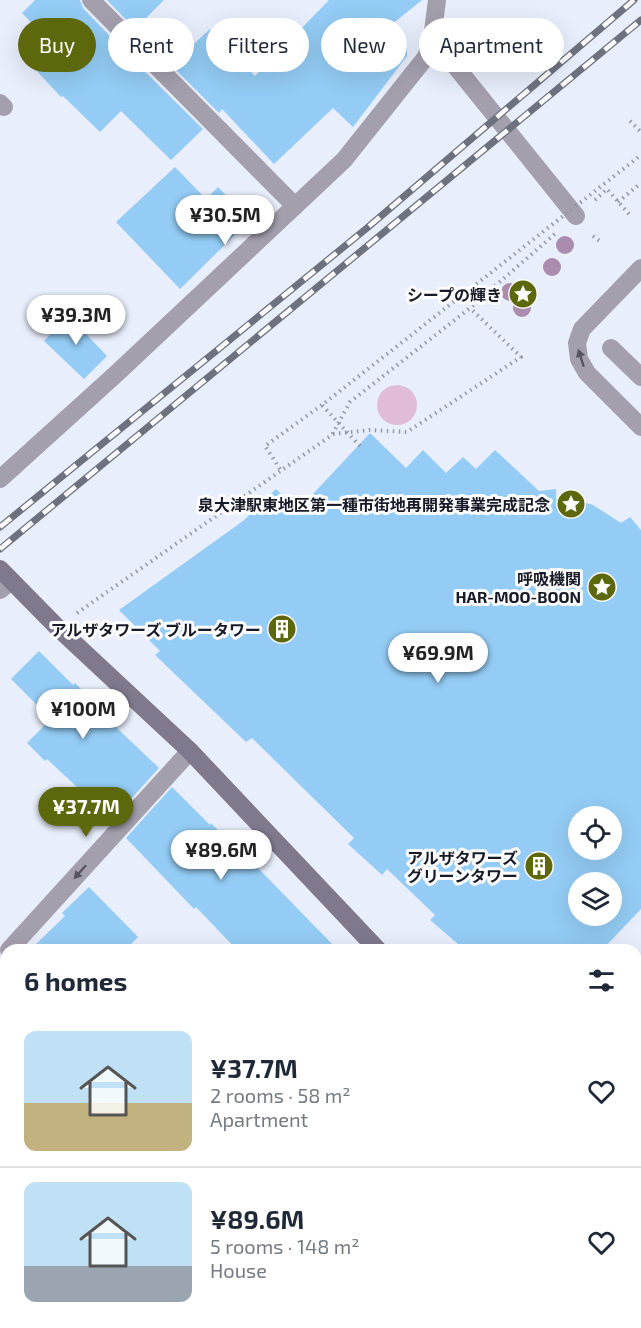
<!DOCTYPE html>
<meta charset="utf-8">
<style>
body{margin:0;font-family:"Exo 2","Noto Sans JP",sans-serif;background:#f2f2f3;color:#1f2937;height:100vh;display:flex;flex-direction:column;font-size:22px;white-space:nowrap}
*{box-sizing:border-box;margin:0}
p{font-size:20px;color:#747a83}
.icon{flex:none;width:33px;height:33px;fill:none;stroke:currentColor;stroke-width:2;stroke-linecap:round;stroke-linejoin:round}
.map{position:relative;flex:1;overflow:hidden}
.side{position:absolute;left:0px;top:944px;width:642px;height:386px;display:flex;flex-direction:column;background:#fff;border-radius:18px 18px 0 0;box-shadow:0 6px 24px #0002}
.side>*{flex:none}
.guide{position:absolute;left:18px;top:18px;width:606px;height:54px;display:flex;gap:12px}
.buttons{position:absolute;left:568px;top:806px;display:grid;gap:12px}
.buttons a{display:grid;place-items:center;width:54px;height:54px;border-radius:50%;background:#fff;box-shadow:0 6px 24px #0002;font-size:30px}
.price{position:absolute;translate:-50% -51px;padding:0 14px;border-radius:21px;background:#fff;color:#222;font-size:20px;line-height:39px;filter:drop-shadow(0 2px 3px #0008)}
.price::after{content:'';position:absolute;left:50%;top:36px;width:18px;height:14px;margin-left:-9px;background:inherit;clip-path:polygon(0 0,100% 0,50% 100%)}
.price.current{background:#5d680c;color:#fff}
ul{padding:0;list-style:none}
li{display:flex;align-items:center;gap:18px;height:150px;padding:0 24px}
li+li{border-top:2px solid #e0e1e3}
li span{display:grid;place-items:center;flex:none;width:168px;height:120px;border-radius:12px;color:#555}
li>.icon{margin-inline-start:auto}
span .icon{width:72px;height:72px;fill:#fffc;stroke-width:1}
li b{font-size:26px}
h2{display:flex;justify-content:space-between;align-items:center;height:72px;padding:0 24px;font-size:26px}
.pill{padding:0 21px;border-radius:27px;background:#fff;box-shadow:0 6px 24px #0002;font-size:21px;line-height:54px}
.pill.current{background:#5d680c;color:#fff}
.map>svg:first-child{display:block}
.green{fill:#e1bcd9}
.building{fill:#94ccf5;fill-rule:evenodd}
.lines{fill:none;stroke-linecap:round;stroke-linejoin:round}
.path{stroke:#9398a5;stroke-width:4;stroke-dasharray:1.5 4.5;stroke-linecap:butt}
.lane{stroke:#a49fad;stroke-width:18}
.street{stroke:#a49fad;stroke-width:18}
.secondary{stroke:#80788d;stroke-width:18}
.rail-casing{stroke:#6e727f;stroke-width:7}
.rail{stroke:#fcfcfc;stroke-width:4.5;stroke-dasharray:14;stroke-linecap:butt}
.path-bridge{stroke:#9398a5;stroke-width:4;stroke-dasharray:1.5 4.5;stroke-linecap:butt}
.tree{fill:#ab8bae}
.oneway{fill:#565663}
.labels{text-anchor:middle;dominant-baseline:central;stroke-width:6;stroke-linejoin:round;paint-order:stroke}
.poi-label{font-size:16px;font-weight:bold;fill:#171b27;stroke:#fcfcfc;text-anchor:end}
</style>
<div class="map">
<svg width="641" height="1328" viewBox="0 0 641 1328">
<rect width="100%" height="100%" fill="#e9eefc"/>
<circle class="green" cx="397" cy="405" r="20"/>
<g class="building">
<path d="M35,0H80L83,8L129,56L203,129L171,160L121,111L100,132L63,96L61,97L34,68L56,47L22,13Z"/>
<path d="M107,0H164L135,29Z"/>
<path d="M329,0H422L391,25L407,42V56L353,127L333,108L274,164L222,109L219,113L171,65L210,29L255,76Z"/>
<path d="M175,167L206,199L218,187L250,220L180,289L116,222Z"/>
<path d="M70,313L90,332L87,335L107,356L84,379L44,341Z"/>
<path d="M370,433L406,468L423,450L446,473L463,457L476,469L495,450L539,491L556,489V499L582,502L593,505L621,523L630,517L641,530V909L602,950H465L430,920L435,915L387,869L382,875L348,844L354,838L252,738L246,742L155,655L160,651L119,610L243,521L276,489L298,510ZM579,816H612V849H579ZM579,882H612V915H579Z"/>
<path d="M39,651L73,685L75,683L101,709L99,711L159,768L110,822L90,803L92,801L47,759L45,761L27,743L51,719L11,679Z"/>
<path d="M172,787L210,825L211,823L253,867L255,865L338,950H237L196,907L194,909L126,838Z"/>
<path d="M89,887L138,937L125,950H30L65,916L62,913Z"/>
</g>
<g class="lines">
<g class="path">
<path d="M630,121L641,132"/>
<path d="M595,200L607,189L630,215"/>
<path d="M618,202L641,183"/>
<path d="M593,236L601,242"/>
<path d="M333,434L370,430L407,432L521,357L470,308"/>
<path d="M280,469L265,446L322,405"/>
<path d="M77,613L332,435L350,402L470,308L557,232"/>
</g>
<g class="lane">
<path d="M641,268L582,329L577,343L579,359L587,373L641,427"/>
<path d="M611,348L641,377"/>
</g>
<g class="street">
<path d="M91,0L295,206"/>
<path d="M444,52L576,216"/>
<path d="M0,103L4,107"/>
<path d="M0,479L116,374L344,160L426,57L432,39L437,0"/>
<path d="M0,590L11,581"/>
<path d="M9,950L190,751"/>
<path d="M0,1049L6,1055"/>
<path d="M636,1231L641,1226"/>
<path d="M289,1323L294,1328"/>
<path d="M23,1328L28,1323"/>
<path d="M544,1328L549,1323"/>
</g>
<g class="secondary">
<path d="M0,569L57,627L190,751L378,950"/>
<path d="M636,977L641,972"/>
</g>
<g class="rail-casing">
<g id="rail">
<path d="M0,527L367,228L634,0"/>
<path d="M0,549L641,20"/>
</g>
</g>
<use href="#rail" class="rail"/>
<path class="path-bridge" d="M360,446L322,405L641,155"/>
</g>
<g class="tree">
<circle cx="565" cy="245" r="9"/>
<circle cx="552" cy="267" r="9"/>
<circle cx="510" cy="292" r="9"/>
<circle cx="522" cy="308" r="9"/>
</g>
<defs><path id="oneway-solid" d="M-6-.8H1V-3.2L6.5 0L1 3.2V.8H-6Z" transform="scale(1.5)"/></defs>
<g class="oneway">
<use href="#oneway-solid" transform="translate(581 358) rotate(-108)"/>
<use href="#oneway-solid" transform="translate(80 872) rotate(132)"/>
</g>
<defs>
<g id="sight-disc" transform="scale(1.5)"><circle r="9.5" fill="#5d680c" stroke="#fcfcfc"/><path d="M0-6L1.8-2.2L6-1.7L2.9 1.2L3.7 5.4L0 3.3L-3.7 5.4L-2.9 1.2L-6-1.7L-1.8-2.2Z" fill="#fff"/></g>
<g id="building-disc" transform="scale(1.5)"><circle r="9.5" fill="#5d680c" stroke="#fcfcfc"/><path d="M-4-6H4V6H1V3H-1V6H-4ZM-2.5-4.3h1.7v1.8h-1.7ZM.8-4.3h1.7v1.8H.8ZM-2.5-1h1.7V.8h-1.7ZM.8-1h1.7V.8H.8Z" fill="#fff"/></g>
</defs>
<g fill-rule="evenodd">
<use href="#sight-disc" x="523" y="294"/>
<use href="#sight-disc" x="571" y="504"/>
<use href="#sight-disc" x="602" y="587"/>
<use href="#building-disc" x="282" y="629"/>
<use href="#building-disc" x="539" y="866"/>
</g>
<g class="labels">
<g class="poi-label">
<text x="502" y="294">シープの輝き</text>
<text x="550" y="504">泉大津駅東地区第一種市街地再開発事業完成記念</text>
<text x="581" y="578">呼吸機関<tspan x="581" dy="18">HAR-MOO-BOON</tspan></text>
<text x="261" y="629">アルザタワーズ ブルータワー</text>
<text x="518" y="857">アルザタワーズ<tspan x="518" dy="18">グリーンタワー</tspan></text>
</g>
</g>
</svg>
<div class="buttons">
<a><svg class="icon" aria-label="locate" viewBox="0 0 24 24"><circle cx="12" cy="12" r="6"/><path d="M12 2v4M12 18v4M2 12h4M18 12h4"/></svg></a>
<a><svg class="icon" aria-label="layers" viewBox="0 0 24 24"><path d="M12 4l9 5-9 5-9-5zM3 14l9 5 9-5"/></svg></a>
</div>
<b class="price" style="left:225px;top:246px">¥30.5M</b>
<b class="price" style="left:76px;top:346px">¥39.3M</b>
<b class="price" style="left:438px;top:684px">¥69.9M</b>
<b class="price" style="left:83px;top:740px">¥100M</b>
<b class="price current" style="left:86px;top:838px">¥37.7M</b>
<b class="price" style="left:221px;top:881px">¥89.6M</b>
<div class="guide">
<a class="pill current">Buy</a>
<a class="pill">Rent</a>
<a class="pill">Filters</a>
<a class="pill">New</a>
<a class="pill">Apartment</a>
</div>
<section class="side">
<h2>6 homes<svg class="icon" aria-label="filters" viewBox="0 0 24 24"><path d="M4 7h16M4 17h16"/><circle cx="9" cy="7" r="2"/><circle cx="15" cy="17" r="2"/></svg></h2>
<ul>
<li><span style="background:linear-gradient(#bfe0f5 60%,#c2b280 0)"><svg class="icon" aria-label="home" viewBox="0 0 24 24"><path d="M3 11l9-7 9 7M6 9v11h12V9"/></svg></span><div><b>¥37.7M</b><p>2 rooms · 58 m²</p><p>Apartment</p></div><svg class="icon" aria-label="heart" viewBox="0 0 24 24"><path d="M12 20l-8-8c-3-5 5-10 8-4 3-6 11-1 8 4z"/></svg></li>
<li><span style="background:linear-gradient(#bfe0f5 70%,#9aa5b1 0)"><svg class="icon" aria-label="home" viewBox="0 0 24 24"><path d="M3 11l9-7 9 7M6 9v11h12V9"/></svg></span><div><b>¥89.6M</b><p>5 rooms · 148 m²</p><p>House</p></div><svg class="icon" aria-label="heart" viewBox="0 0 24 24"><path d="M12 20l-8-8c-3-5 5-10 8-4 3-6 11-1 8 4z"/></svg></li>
</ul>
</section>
</div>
